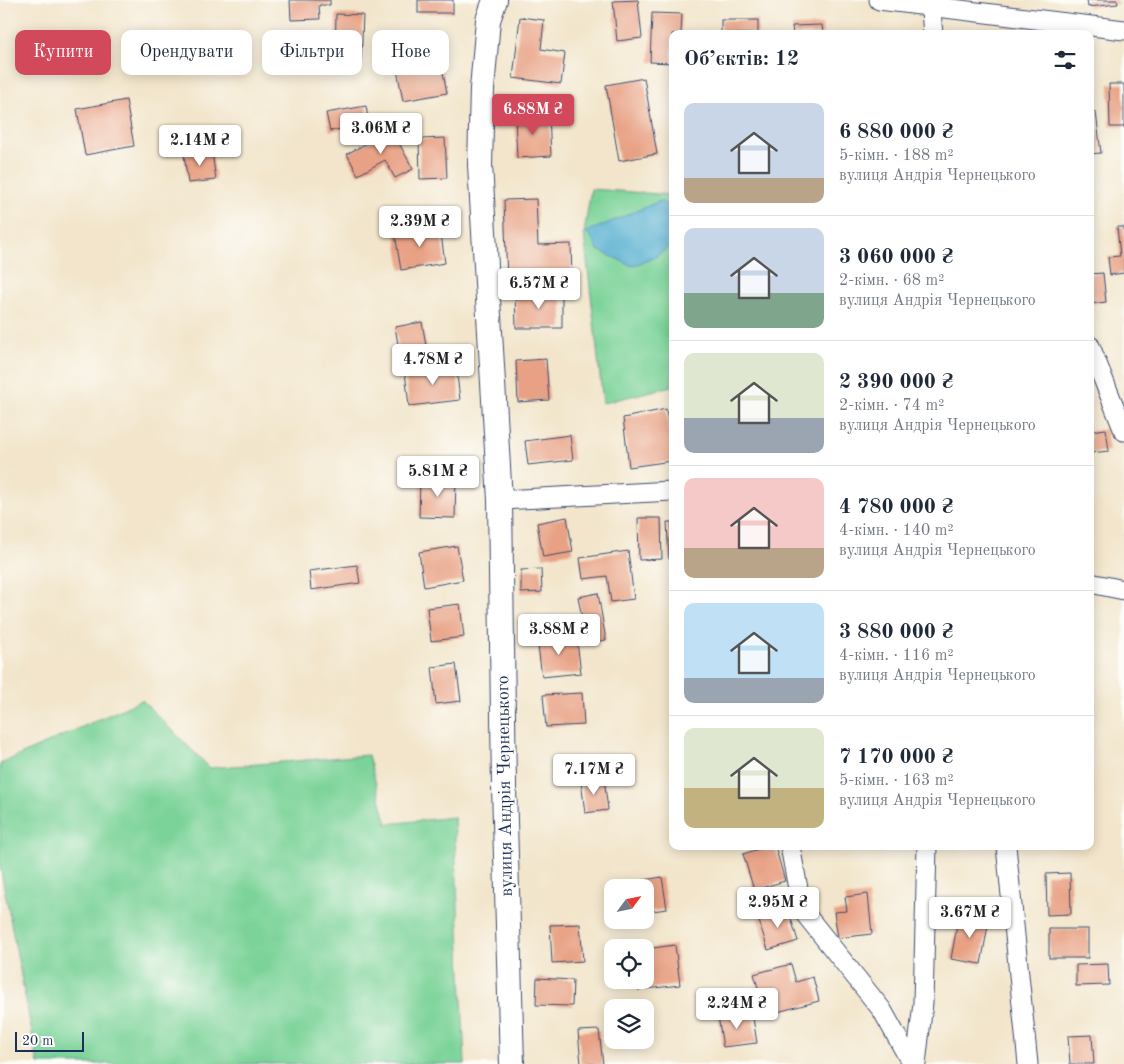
<!DOCTYPE html>
<html lang="uk">
<meta charset="utf-8">
<style>
body{margin:0;font-family:"Old Standard TT",serif;background:#f2f2f3;color:#1f2937;height:100vh;display:flex;flex-direction:column;font-size:19px;white-space:nowrap}
*{box-sizing:border-box;margin:0}
p{font-size:16px;color:#747a83}
.icon{flex:none;width:28px;height:28px;fill:none;stroke:currentColor;stroke-width:2;stroke-linecap:round;stroke-linejoin:round}
.map{position:relative;flex:1;overflow:hidden}
.panel{position:absolute;left:669px;top:30px;width:425px;height:820px;display:flex;flex-direction:column;background:#fff;border-radius:10px;box-shadow:0 2px 12px #0003}
.panel>*{flex:none}
.guide{position:absolute;left:15px;top:30px;width:475px;height:45px;display:flex;gap:10px}
.needle{width:32px;rotate:57deg}
.controls{position:absolute;left:604px;top:879px;display:grid;gap:10px}
.controls a{display:grid;place-items:center;width:50px;height:50px;border-radius:10px;background:#fff;box-shadow:0 2px 12px #0003;font-size:25px}
.scale{position:absolute;left:15px;bottom:12px;width:69px;box-sizing:border-box;padding-left:5px;border:2px solid #1b2f5e;border-top:0;font-size:14px;line-height:18px;white-space:nowrap;color:#1b2f5e;-webkit-text-stroke:4px #fdfcf7;paint-order:stroke}
.price{position:absolute;translate:-50% -42px;padding:0 11px;border-radius:5px;background:#fff;color:#222;font-size:16px;line-height:32px;filter:drop-shadow(0 1px 2px #0008)}
.price::after{content:'';position:absolute;left:50%;top:30px;width:15px;height:11px;margin-left:-8px;background:inherit;clip-path:polygon(0 0,100% 0,50% 100%)}
.price.active{background:#d1495b;color:#fff}
ul{padding:0;list-style:none}
li{display:flex;align-items:center;gap:15px;height:125px;padding:0 15px}
li+li{border-top:1px solid #e0e1e3}
li span{display:grid;place-items:center;flex:none;width:140px;height:100px;border-radius:10px;color:#555}
li>.icon{margin-inline-start:auto}
span .icon{width:60px;height:60px;fill:#fffc;stroke-width:1}
li b{font-size:21px}
h2{display:flex;justify-content:space-between;align-items:center;height:60px;padding:0 15px;font-size:21px}
.chip{padding:0 18px;border-radius:10px;background:#fff;box-shadow:0 2px 12px #0003;font-size:18px;line-height:45px}
.chip.active{background:#d1495b;color:#fff}
.map>svg:first-child{display:block}
.green{fill:#7bd399;stroke:#4b817c}
.water{fill:#52aed0;stroke:#366e97}
.building{fill:#e8a184}
.lines{fill:none;stroke-linecap:round;stroke-linejoin:round}
.minor-casing{stroke:#3b4a6e;stroke-width:21}
.tertiary-casing{stroke:#3b4a6e;stroke-width:26}
.minor{stroke:#fff;stroke-width:19}
.tertiary{stroke:#fff;stroke-width:24}
.labels{text-anchor:middle;dominant-baseline:central;stroke-width:4;stroke-linejoin:round;paint-order:stroke}
.street-label{font-size:18px;fill:#1b2f5e;stroke:#fdfcf7}
</style>
<div class="map">
<svg width="1124" height="1064" viewBox="0 0 1124 1064">
<rect width="100%" height="100%" fill="#fdfcf7"/>
<filter id="ink" filterUnits="userSpaceOnUse"><feTurbulence type="fractalNoise" baseFrequency=".02" numOctaves="2"/><feDisplacementMap in="SourceGraphic" scale="10" xChannelSelector="R" yChannelSelector="G"/><feConvolveMatrix kernelMatrix="1 2 1 2 8 2 1 2 1" color-interpolation-filters="sRGB"/></filter>
<filter id="wash" filterUnits="userSpaceOnUse"><feTurbulence type="fractalNoise" baseFrequency=".0096" numOctaves="4" result="noise"/><feDisplacementMap in="SourceGraphic" scale="20" xChannelSelector="R" yChannelSelector="G"/><feGaussianBlur stdDeviation="1.12" result="paint"/><feColorMatrix in="noise" values="0 0 0 0 0 0 0 0 0 0 0 0 0 0 0 0 0 1.4 0 .05"/><feComposite in="paint" operator="in"/></filter>
<g filter="url(#wash)">
<rect width="100%" height="100%" fill="#f2e5cb"/>
<g class="green">
<path d="M591,189L672,195V386L603,403L584,233Z"/>
<path d="M142,700L210,768L368,755L387,824L454,817L465,1064H38L0,866V764Z"/>
</g>
<path class="water" d="M660,201L672,207V245L654,258L632,266L598,250L590,235L584,233Z"/>
<g id="blocks">
<g class="building">
<path d="M290,0H330V5H319L320,19L291,20Z"/>
<rect x="418" y="0" width="35" height="13"/>
<path d="M638,0L642,38L617,41L613,1Z"/>
<path d="M1087,0H1117L1118,4L1088,7Z"/>
<path d="M652,13L682,14L681,34H672V63L650,62Z"/>
<path d="M336,14L363,15L361,63H335Z"/>
<path d="M520,17L544,20L541,49L565,53L561,84L513,78Z"/>
<rect x="721" y="20" width="37" height="14"/>
<path d="M822,25L823,34H793L792,26Z"/>
<path d="M441,62L447,93L403,101L397,70Z"/>
<path d="M644,78L657,154L619,161L606,85Z"/>
<path d="M1109,84H1124V127H1110Z"/>
<path d="M126,100L134,146L85,155L77,109Z"/>
<path d="M366,106L369,124L330,131L326,113Z"/>
<path d="M1096,112L1101,153L1090,154V113Z"/>
<path d="M549,115L551,156L517,158L515,117Z"/>
<path d="M392,130L413,169L395,178L385,160L358,175L347,154Z"/>
<path d="M445,138L447,178L420,179L419,139Z"/>
<path d="M212,152L216,180L188,183L184,155Z"/>
<path d="M536,199L538,245L571,244L572,278L507,280L504,200Z"/>
<path d="M440,227L445,263L401,270L395,234Z"/>
<path d="M1117,227H1124V273L1110,275L1108,257L1120,256Z"/>
<path d="M1103,273L1106,302L1090,304V274Z"/>
<path d="M562,291V328H516L515,292Z"/>
<path d="M422,322L428,357L401,361L395,327Z"/>
<path d="M546,359L549,400L518,402L516,361Z"/>
<path d="M456,366L460,400L409,406L405,372Z"/>
<path d="M666,409L672,447V461L629,467L623,418Z"/>
<path d="M1106,429L1109,451L1090,453V431Z"/>
<path d="M570,435L573,460L528,465L525,441Z"/>
<path d="M420,478L456,479L455,518L419,517Z"/>
<path d="M567,517L573,552L543,557L537,523Z"/>
<path d="M638,518H661L662,559L639,560Z"/>
<path d="M667,522H672V559H669Z"/>
<path d="M457,546L463,580L424,587L419,552Z"/>
<path d="M628,551L634,599L611,602L607,576L583,579L580,558Z"/>
<path d="M357,565L360,583L311,590L309,571Z"/>
<path d="M541,569L542,592L521,593V570Z"/>
<path d="M598,593L606,640L587,643L578,597Z"/>
<path d="M460,604L464,637L431,641L427,608Z"/>
<path d="M576,634L581,673L542,677L537,638Z"/>
<path d="M456,664L461,701L436,704L432,667Z"/>
<path d="M582,693L584,725L546,727L543,695Z"/>
<path d="M604,778L608,810L585,813L581,781Z"/>
<path d="M768,846H775L785,881L754,890L743,854Z"/>
<path d="M1070,873L1071,914L1047,915L1046,874Z"/>
<path d="M662,877L667,909L645,912V888H632L631,882Z"/>
<path d="M868,894L872,934L838,938L834,912L847,911L845,897Z"/>
<path d="M788,909L798,941L768,950L758,918Z"/>
<path d="M959,914L989,920L981,964L951,959Z"/>
<path d="M580,924L583,961L552,963L550,925Z"/>
<rect x="1049" y="929" width="39" height="29"/>
<path d="M675,945L680,985L638,990L637,980H645V949Z"/>
<path d="M791,964L796,982L813,977L819,1001L766,1015L754,974Z"/>
<path d="M1108,964L1109,985L1076,986V965Z"/>
<path d="M537,978L573,980L572,1006L536,1005Z"/>
<path d="M752,1012L757,1043L723,1047L718,1016Z"/>
<path d="M599,1030L603,1064H581L578,1031Z"/>
<path d="M1092,1035L1094,1064H1070L1068,1036Z"/>
</g>
</g>
</g>
<g filter="url(#ink)">
<use href="#blocks" fill-opacity="0" stroke="#3b4a6e" stroke-width="1"/>
<g class="lines">
<g class="minor-casing">
<g id="minor">
<path d="M879,0L1124,30"/>
<path d="M930,0L933,34"/>
<path d="M1090,346L1124,431"/>
<path d="M500,500L672,491"/>
<path d="M1090,583L1124,590"/>
<path d="M790,846L802,910L882,1010L912,1064"/>
<path d="M1006,846L1028,1064"/>
<path d="M916,1064L923,1003L927,846"/>
</g>
</g>
<g class="tertiary-casing">
<path id="tertiary" d="M495,0L488,20L482,89L480,165L500,500L504,787L512,1064"/>
</g>
<use href="#minor" class="minor"/>
<use href="#tertiary" class="tertiary"/>
</g>
</g>
<g class="labels">
<g class="street-label">
<text transform="translate(505 786) rotate(-91)">вулиця Андрія Чернецького</text>
</g>
</g>
</svg>
<div class="controls">
<a><svg class="needle" viewBox="-14 -14 28 28"><path d="M0-13l5 13h-10z" fill="#e53935"/><path d="M0 13l5-13h-10z" fill="#747a83"/></svg></a>
<a><svg class="icon" aria-label="locate" viewBox="0 0 24 24"><circle cx="12" cy="12" r="6"/><path d="M12 2v4M12 18v4M2 12h4M18 12h4"/></svg></a>
<a><svg class="icon" aria-label="layers" viewBox="0 0 24 24"><path d="M12 4l9 5-9 5-9-5zM3 14l9 5 9-5"/></svg></a>
</div>
<div class="scale">20 m</div>
<b class="price active" style="left:533px;top:136px">6.88M ₴</b>
<b class="price" style="left:381px;top:155px">3.06M ₴</b>
<b class="price" style="left:200px;top:167px">2.14M ₴</b>
<b class="price" style="left:420px;top:248px">2.39M ₴</b>
<b class="price" style="left:539px;top:310px">6.57M ₴</b>
<b class="price" style="left:433px;top:386px">4.78M ₴</b>
<b class="price" style="left:438px;top:498px">5.81M ₴</b>
<b class="price" style="left:559px;top:656px">3.88M ₴</b>
<b class="price" style="left:594px;top:796px">7.17M ₴</b>
<b class="price" style="left:778px;top:929px">2.95M ₴</b>
<b class="price" style="left:970px;top:939px">3.67M ₴</b>
<b class="price" style="left:737px;top:1030px">2.24M ₴</b>
<div class="guide">
<a class="chip active">Купити</a>
<a class="chip">Орендувати</a>
<a class="chip">Фільтри</a>
<a class="chip">Нове</a>
</div>
<section class="panel">
<h2>Об’єктів: 12<svg class="icon" aria-label="filters" viewBox="0 0 24 24"><path d="M4 7h16M4 17h16"/><circle cx="9" cy="7" r="2"/><circle cx="15" cy="17" r="2"/></svg></h2>
<ul>
<li><span style="background:linear-gradient(#c9d6e8 75%,#b9a48a 0)"><svg class="icon" aria-label="home" viewBox="0 0 24 24"><path d="M3 11l9-7 9 7M6 9v11h12V9"/></svg></span><div><b>6 880 000 ₴</b><p>5-кімн. · 188 m²</p><p>вулиця Андрія Чернецького</p></div></li>
<li><span style="background:linear-gradient(#c9d6e8 65%,#7fa58c 0)"><svg class="icon" aria-label="home" viewBox="0 0 24 24"><path d="M3 11l9-7 9 7M6 9v11h12V9"/></svg></span><div><b>3 060 000 ₴</b><p>2-кімн. · 68 m²</p><p>вулиця Андрія Чернецького</p></div></li>
<li><span style="background:linear-gradient(#dfe7d0 65%,#9aa5b1 0)"><svg class="icon" aria-label="home" viewBox="0 0 24 24"><path d="M3 11l9-7 9 7M6 9v11h12V9"/></svg></span><div><b>2 390 000 ₴</b><p>2-кімн. · 74 m²</p><p>вулиця Андрія Чернецького</p></div></li>
<li><span style="background:linear-gradient(#f6c9c9 70%,#b9a48a 0)"><svg class="icon" aria-label="home" viewBox="0 0 24 24"><path d="M3 11l9-7 9 7M6 9v11h12V9"/></svg></span><div><b>4 780 000 ₴</b><p>4-кімн. · 140 m²</p><p>вулиця Андрія Чернецького</p></div></li>
<li><span style="background:linear-gradient(#bfe0f5 75%,#9aa5b1 0)"><svg class="icon" aria-label="home" viewBox="0 0 24 24"><path d="M3 11l9-7 9 7M6 9v11h12V9"/></svg></span><div><b>3 880 000 ₴</b><p>4-кімн. · 116 m²</p><p>вулиця Андрія Чернецького</p></div></li>
<li><span style="background:linear-gradient(#dfe7d0 60%,#c2b280 0)"><svg class="icon" aria-label="home" viewBox="0 0 24 24"><path d="M3 11l9-7 9 7M6 9v11h12V9"/></svg></span><div><b>7 170 000 ₴</b><p>5-кімн. · 163 m²</p><p>вулиця Андрія Чернецького</p></div></li>
</ul>
</section>
</div>
